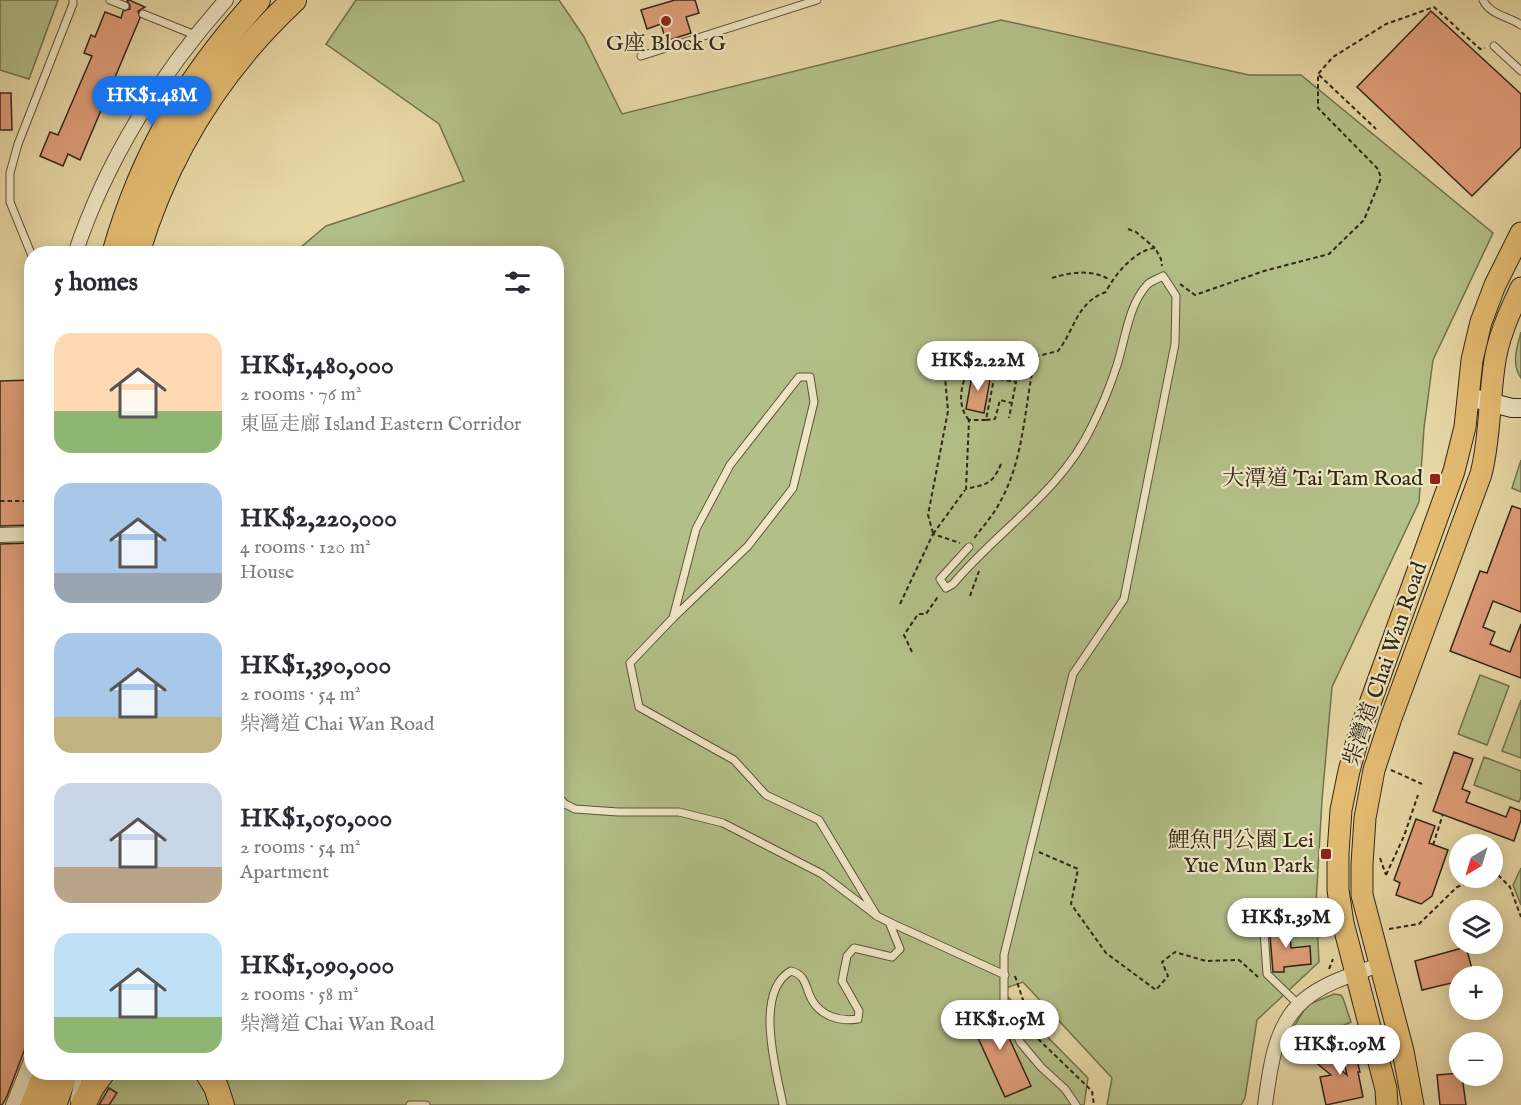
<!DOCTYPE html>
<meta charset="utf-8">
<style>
body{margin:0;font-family:"IM FELL English","Noto Serif TC",serif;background:#f2f2f3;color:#2b2b33;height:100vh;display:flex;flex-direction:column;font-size:22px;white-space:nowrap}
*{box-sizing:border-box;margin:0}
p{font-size:20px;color:#7c7c81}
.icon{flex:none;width:33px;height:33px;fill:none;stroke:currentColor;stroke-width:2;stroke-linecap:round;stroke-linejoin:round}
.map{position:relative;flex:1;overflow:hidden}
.panel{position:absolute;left:24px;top:246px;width:540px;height:834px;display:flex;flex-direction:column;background:#fff;border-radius:24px;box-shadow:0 3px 15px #0003}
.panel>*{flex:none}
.needle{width:39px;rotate:218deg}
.controls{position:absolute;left:1449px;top:834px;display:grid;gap:12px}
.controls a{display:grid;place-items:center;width:54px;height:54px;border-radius:50%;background:#fff;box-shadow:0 3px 15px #0003;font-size:30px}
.price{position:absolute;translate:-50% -51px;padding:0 14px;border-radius:21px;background:#fff;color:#222;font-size:20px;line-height:39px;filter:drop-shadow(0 2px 3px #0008)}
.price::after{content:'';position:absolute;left:50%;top:36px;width:18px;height:14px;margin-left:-9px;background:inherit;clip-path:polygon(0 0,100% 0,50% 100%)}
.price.on{background:#1a73e8;color:#fff}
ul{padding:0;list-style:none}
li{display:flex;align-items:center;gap:18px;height:150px;padding:0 30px}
li span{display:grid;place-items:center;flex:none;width:168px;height:120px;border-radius:18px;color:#555}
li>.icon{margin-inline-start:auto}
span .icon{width:72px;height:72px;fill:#fffc;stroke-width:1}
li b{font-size:26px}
h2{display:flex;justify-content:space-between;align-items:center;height:72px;padding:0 30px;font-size:26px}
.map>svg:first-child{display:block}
.green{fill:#b3bf88;stroke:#727250;stroke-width:1.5}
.building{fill:#e19e7a;stroke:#322618;stroke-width:1.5}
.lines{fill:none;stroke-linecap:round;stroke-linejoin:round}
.service-casing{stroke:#5f523b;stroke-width:9}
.minor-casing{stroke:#5f523b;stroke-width:16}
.secondary-casing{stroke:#322618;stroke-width:20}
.primary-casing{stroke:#322618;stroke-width:23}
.motorway-casing{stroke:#322618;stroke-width:26}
.path{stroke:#322618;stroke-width:2;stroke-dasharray:4.5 3;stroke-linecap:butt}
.service{stroke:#efe6c4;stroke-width:7}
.minor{stroke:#efe6c4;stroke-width:14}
.secondary{stroke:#efe6c4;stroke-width:18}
.primary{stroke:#e4bc72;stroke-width:21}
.motorway{stroke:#e4bc72;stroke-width:24}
.poi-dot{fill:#8f2418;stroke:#efe6c4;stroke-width:2}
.labels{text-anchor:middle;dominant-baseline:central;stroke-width:4.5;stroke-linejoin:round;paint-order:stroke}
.poi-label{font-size:22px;fill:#322618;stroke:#efe6c4;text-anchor:end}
.street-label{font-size:22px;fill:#322618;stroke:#efe6c4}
</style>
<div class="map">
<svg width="1521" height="1105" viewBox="0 0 1521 1105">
<rect width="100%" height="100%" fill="#e7d8a5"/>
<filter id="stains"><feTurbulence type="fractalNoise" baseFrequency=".00333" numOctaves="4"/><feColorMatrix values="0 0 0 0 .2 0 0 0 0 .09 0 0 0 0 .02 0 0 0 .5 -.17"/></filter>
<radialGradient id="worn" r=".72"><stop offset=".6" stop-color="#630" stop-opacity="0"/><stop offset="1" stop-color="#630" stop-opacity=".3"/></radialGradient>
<g class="green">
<path d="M0,0H58L29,79L0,70Z"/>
<path d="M356,0H559L584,37L622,114L1001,20L1249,75H1301L1493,233L1433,360L1424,428L1419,502L1332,687L1322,800L1316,903L1319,962L1257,1020L1245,1098L1241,1105H1107L1112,1078L1023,982L1003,989L1004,993L1088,1078L1084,1105H84L93,1073L556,1072V254L294,253L326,226L464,181L439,124L326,44Z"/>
<path d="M1521,332V378C1511,364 1517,347 1521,332Z"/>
<path d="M1521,460V492L1512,488Z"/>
<path d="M1480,675L1509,686L1487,745L1458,734Z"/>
<path d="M1521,700V758L1502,751Z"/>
<path d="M1484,757L1521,771V797L1519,802L1474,785Z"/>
<path d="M1521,868V905L1513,885Z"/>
<path d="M1334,994L1341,995L1343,998L1351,1022L1299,1045H1292L1286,1040L1307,1005Z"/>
</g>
<g class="building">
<path d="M129,0L145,7L138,11L140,18L80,160L68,154L63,166L40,156L50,132L58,135L92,56L84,53L91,35L95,37L105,12L121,18L123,11L130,9V5L127,1Z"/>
<path d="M675,0H695L699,13L686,17L691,33L666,41L661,24L647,29L641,10Z"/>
<path d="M1431,11L1521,94V147L1472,196L1357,87Z"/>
<path d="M0,93H11L12,130H0Z"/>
<path d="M973,370L991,374L984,413L966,409Z"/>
<path d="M32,380V525L0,526V381Z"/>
<path d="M1512,506L1521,509V612L1493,601L1483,627L1495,632L1490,644L1510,652L1521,624V678L1450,651L1480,571L1487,573Z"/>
<path d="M32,543V1030L7,1096L2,1105H0V544Z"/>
<path d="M1454,752L1473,759L1462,789L1470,792L1466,802L1506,817L1510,807L1521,811V820L1514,841L1433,811Z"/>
<path d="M1416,819L1435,826L1429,843L1448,850L1432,896L1421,904L1396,895L1400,883L1394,880Z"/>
<path d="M1289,921L1291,948L1310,946L1311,964L1284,967V972H1273L1269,923Z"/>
<path d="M1466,947L1474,976H1460V981L1422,990L1415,961Z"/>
<path d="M994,1005L1031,1086L1005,1097L968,1016Z"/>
<path d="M1352,1041L1360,1072H1358L1363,1097L1326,1105L1320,1077L1331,1075L1308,1056L1315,1048L1347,1075L1340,1044Z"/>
<path d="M1460,1073V1076H1462L1466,1105H1440L1437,1075Z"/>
<path d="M109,1088L117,1093L109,1105H99Z"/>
</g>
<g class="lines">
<g class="service-casing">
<g id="service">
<path d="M110,0L125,6"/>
<path d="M1483,0C1490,15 1508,16 1521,25"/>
<path d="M143,14L195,35"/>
<path d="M1494,46L1521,71"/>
<path d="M641,56L817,0"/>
<path d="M32,256L10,202V173L18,144L73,4V0"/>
<path d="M969,547L940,579L946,588L953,584C998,530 1061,492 1092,426C1101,408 1109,389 1115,371C1125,344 1127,307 1147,285C1150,281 1158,279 1163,276L1176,296L1175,344L1124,599L1073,674L1004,955V1000L1020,1042L1041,1067L1065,1089L1076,1105"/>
<path d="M673,618L748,546L793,488L814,402L810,377H799L730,465L696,529L673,618L630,663L639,707L734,760L766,795L819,820L877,916"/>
<path d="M556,794L565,804L575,809L618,812H679L723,823L822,874L877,916L889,922L1005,975"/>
<path d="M1274,917H1263L1267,974L1299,1005"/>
<path d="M74,1100L80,1072"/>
<path d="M410,1105H426"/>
<path d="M783,1105C777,1073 753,992 791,971C807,975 805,988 812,1000C821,1016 840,1022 858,1019L859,1011L842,981L847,956L854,948L892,957L900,949L889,922"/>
</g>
</g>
<g class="minor-casing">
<g id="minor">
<path d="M75,254C106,160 161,73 226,0"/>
<path d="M0,535L32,534"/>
<path d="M13,1105L32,1058"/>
<path d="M1265,1105C1270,1069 1274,1025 1304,1000C1325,982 1355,974 1379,965"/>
</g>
</g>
<g class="secondary-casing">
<path id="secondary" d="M1477,399L1512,408H1521"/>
</g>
<g class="primary-casing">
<g id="primary">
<path d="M1387,1105L1386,1089L1343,923L1338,890V853L1341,810L1349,771L1359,734L1454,471L1465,427L1472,360L1481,322L1495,285L1521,233"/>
<path d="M1413,1105L1403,1051L1362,895V864L1365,818L1374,770L1391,718L1481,474C1490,439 1489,403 1494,367C1497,340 1509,313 1521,288"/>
</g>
</g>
<g class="motorway-casing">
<g id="motorway">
<path d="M114,254C143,152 188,78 258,0"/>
<path d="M137,254C166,156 219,70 294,0"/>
<path d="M207,1072L216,1087L222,1105"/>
<path d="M33,1105L46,1072"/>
<path d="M54,1105L66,1072"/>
<path d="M83,1105L92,1087L103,1072"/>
</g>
</g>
<g class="path">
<path d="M1319,75L1376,129"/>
<path d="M1128,229L1136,232L1155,248"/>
<path d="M1052,278C1071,272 1093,269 1110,280"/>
<path d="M1180,284L1195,295L1264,271L1329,254L1364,220L1381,178L1378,169L1318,108V74L1333,57L1386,24L1434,7L1480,49L1485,48"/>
<path d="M1032,373L1038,356L1058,351C1075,329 1077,302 1106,292C1114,275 1135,250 1155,248L1161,259L1162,266"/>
<path d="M969,420C956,405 961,383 970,367L996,366L1032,373C1024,417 1022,463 1000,502C993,516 982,527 973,540"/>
<path d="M986,420L995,419L1000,400L1012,403"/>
<path d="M1001,464C992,485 987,484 966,489L969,420H986L994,378L1016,382L1009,418"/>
<path d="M0,501H32"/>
<path d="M933,533L928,515L948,411L945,377L947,357L958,349L970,367"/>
<path d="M933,534L965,490"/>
<path d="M970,596L979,571"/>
<path d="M900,604L933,534L960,543"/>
<path d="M912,652L904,635L918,614H926L939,595"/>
<path d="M1391,770L1422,784"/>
<path d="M1433,845L1443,814"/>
<path d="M1039,852L1078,869L1071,904L1106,953L1156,990L1168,976L1162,962L1175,952L1206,961L1239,960L1258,977"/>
<path d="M1380,858L1386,875"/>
<path d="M1492,873L1495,872L1510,887L1521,917"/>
<path d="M1386,875L1404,836L1418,795"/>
<path d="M1389,929L1419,924L1457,887L1480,878"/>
<path d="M1329,969L1333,959"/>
<path d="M1015,976L1035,1036L1092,1091L1094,1105"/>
</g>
<use href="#service" class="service"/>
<use href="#minor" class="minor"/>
<use href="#secondary" class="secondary"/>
<use href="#primary" class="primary"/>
<use href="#motorway" class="motorway"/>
</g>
<g class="poi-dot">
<circle cx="666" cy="21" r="6"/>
<rect x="1429" y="473" width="12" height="12" rx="3"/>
<rect x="1320" y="848" width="12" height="12" rx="3"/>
</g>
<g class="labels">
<g class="poi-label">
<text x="666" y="44" text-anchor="middle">G座 Block G</text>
<text x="1423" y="479">大潭道 Tai Tam Road</text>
<text x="1314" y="841">鯉魚門公園 Lei<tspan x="1314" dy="25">Yue Mun Park</tspan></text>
</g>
<g class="street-label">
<text transform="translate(1386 664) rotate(-71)">柴灣道 Chai Wan Road</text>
</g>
</g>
<rect width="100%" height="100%" filter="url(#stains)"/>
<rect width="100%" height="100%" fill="url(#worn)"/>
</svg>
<div class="controls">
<a><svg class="needle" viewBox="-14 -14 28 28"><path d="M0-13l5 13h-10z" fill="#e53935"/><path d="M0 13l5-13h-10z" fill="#7c7c81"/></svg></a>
<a><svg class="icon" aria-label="layers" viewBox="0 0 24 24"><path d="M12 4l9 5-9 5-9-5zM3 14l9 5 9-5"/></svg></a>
<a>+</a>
<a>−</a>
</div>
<b class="price on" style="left:152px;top:127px">HK$1.48M</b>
<b class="price" style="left:978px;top:392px">HK$2.22M</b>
<b class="price" style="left:1286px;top:949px">HK$1.39M</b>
<b class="price" style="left:1000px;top:1051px">HK$1.05M</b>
<b class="price" style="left:1340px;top:1076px">HK$1.09M</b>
<section class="panel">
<h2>5 homes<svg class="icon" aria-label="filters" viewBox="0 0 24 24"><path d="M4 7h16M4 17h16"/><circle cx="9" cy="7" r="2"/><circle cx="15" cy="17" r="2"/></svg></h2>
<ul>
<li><span style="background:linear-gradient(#ffd9b3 65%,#8fb573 0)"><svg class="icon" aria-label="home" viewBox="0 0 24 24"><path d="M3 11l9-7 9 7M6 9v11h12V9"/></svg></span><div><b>HK$1,480,000</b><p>2 rooms · 76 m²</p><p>東區走廊 Island Eastern Corridor</p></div></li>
<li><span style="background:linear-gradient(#a9c7e8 75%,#9aa5b1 0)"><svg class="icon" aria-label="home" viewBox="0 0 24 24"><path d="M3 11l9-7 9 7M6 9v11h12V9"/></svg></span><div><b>HK$2,220,000</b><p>4 rooms · 120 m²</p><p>House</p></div></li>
<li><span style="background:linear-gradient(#a9c7e8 70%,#c2b280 0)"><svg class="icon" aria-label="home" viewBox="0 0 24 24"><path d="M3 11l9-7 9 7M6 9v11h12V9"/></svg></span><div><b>HK$1,390,000</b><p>2 rooms · 54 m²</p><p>柴灣道 Chai Wan Road</p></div></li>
<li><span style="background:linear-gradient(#c9d6e8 70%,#b9a48a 0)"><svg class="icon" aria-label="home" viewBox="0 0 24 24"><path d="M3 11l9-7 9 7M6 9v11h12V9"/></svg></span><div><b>HK$1,050,000</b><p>2 rooms · 54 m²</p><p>Apartment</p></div></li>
<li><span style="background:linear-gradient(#bfe0f5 70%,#8fb573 0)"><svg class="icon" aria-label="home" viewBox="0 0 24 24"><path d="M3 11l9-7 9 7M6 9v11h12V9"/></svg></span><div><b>HK$1,090,000</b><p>2 rooms · 58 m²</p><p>柴灣道 Chai Wan Road</p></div></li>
</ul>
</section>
</div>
